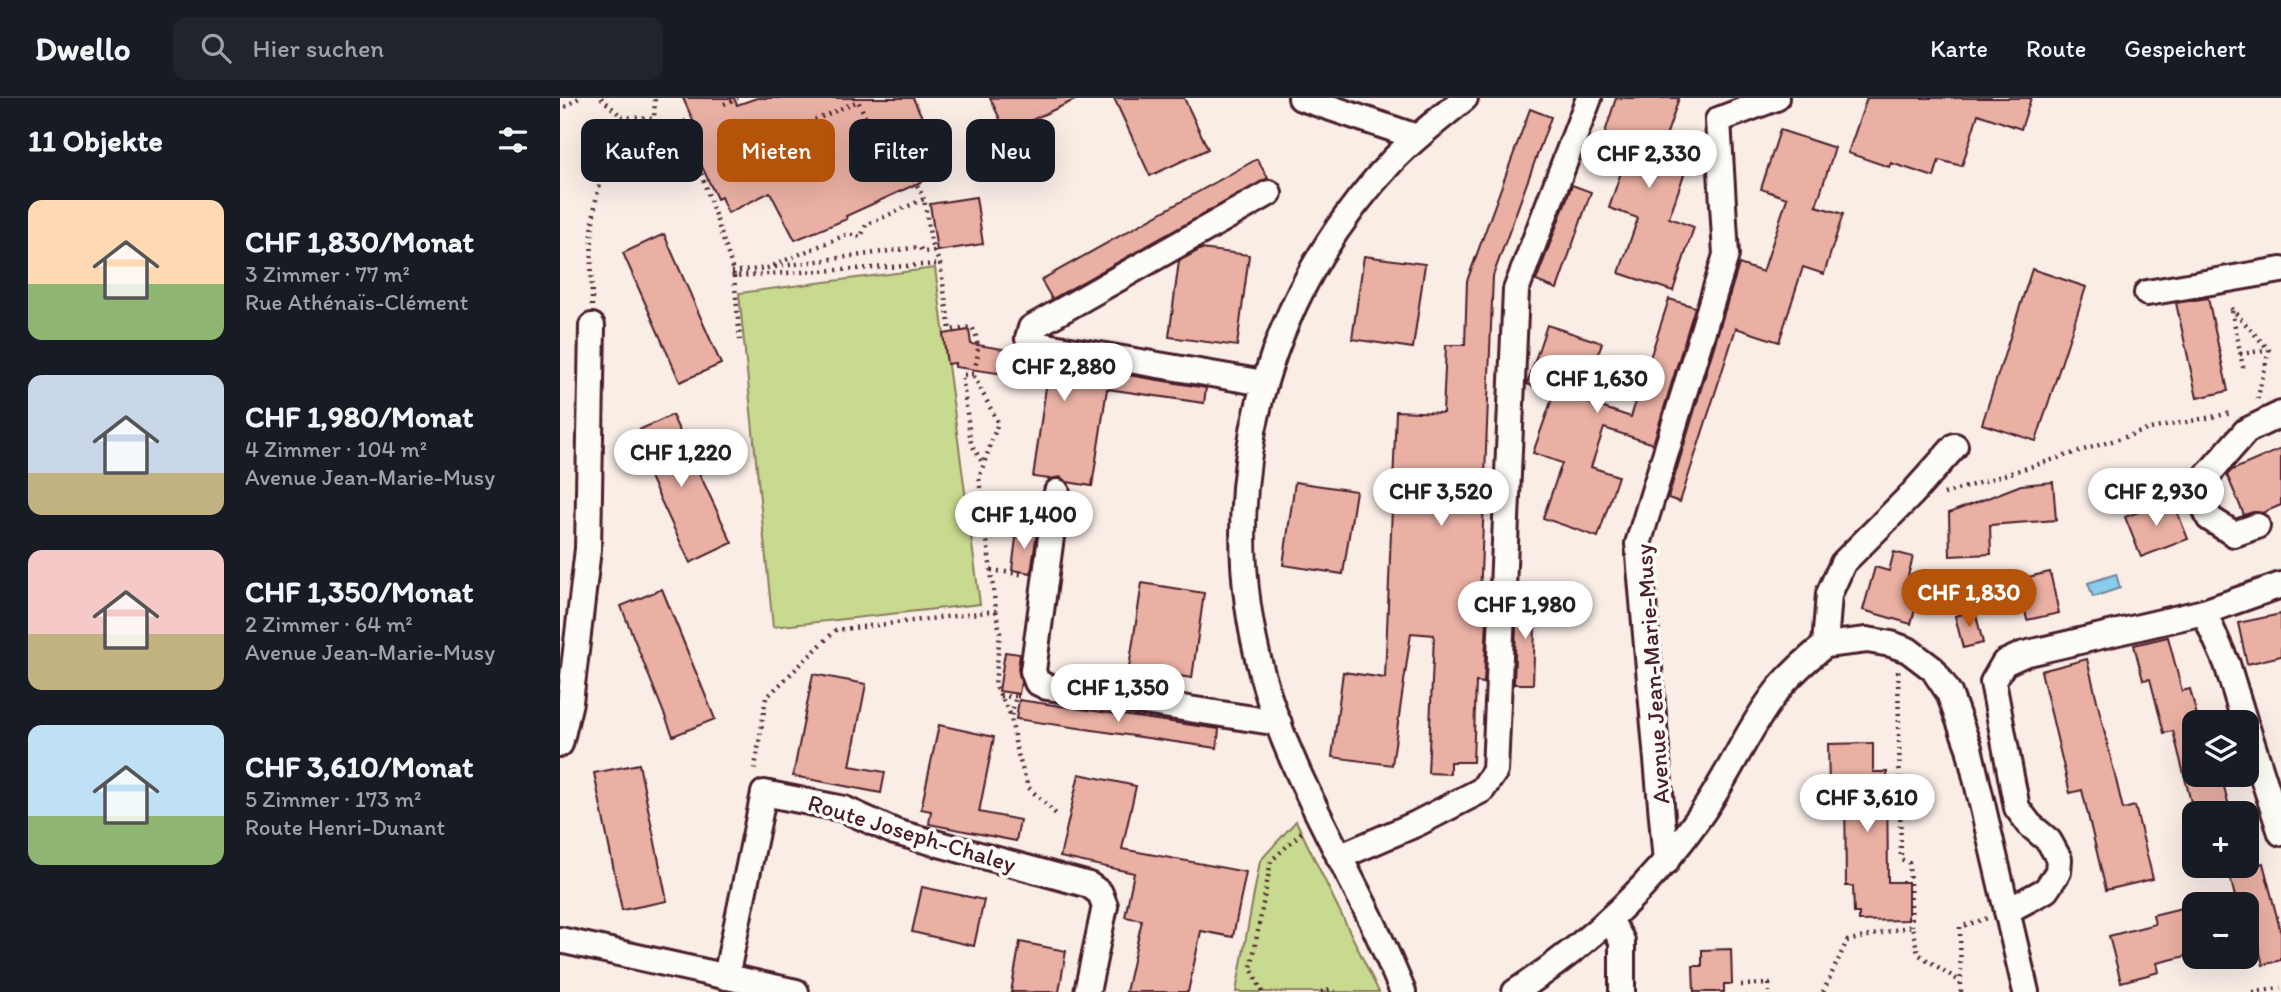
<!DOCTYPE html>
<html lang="de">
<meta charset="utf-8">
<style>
body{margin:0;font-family:Itim,sans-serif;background:#20242c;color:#f1f3f6;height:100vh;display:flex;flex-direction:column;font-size:26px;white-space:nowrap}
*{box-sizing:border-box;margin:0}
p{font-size:23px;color:#9ea1a6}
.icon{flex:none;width:38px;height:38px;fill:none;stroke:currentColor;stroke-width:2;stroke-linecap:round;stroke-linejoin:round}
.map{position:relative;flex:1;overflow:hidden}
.sheet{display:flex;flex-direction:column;background:#171b24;width:560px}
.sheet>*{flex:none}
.top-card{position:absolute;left:21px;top:21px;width:665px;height:63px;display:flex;gap:14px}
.tools{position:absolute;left:1622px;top:612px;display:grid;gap:14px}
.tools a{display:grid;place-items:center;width:77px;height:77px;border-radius:14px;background:#171b24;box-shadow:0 7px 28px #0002;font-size:35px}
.price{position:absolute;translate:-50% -60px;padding:0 16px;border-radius:24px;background:#fff;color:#222;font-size:23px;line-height:46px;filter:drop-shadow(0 2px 4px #0008)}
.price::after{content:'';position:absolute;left:50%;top:42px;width:21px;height:16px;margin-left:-10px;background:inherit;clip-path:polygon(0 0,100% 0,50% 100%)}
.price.active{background:#b45309;color:#fff}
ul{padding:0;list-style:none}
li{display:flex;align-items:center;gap:21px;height:175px;padding:0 28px}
li span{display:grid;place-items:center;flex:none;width:196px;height:140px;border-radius:14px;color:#555}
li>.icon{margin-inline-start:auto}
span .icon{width:84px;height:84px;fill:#fffc;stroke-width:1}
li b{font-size:30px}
h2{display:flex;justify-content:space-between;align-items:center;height:84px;padding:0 28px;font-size:30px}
.tag{padding:0 24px;border-radius:14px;background:#171b24;box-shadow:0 7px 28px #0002;font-size:24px;line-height:63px}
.tag.active{background:#b45309;color:#fff}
header{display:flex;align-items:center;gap:42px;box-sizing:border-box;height:98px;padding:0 35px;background:#171b24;border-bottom:2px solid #363941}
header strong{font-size:33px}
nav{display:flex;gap:38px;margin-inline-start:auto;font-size:24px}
.search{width:490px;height:63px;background:#20242c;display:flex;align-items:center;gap:18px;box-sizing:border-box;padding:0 24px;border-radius:14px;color:#9ea1a6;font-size:26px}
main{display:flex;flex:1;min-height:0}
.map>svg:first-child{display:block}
.green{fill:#c8da8f;stroke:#897c5d;stroke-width:2}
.water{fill:#89cceb;stroke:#70879e;stroke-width:2}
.building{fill:#eab0a4;stroke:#4a1f2b;stroke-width:2}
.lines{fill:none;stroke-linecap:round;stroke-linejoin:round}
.minor-casing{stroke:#4a1f2b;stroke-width:30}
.path{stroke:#4a1f2b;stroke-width:4.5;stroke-dasharray:2 5;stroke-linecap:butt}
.minor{stroke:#fdfcf7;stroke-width:24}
.labels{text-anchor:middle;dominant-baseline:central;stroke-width:7;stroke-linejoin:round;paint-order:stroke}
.street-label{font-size:24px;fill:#4a1f2b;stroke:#fdfcf7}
</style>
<header>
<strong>Dwello</strong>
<div class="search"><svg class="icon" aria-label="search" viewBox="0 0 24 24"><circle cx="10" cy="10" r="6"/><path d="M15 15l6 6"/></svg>Hier suchen</div>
<nav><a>Karte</a><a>Route</a><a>Gespeichert</a></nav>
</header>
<main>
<section class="sheet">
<h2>11 Objekte<svg class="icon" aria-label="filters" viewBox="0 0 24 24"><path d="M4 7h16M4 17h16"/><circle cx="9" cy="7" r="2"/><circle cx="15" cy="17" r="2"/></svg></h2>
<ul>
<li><span style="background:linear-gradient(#ffd9b3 60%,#8fb573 0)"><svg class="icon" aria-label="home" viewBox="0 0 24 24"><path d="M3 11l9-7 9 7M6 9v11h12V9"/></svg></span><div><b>CHF 1,830/Monat</b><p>3 Zimmer · 77 m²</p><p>Rue Athénaïs-Clément</p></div></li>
<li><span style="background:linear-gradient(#c9d6e8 70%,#c2b280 0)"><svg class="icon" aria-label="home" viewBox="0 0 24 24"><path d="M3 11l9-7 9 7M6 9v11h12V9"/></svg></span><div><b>CHF 1,980/Monat</b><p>4 Zimmer · 104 m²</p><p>Avenue Jean-Marie-Musy</p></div></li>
<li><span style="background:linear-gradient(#f6c9c9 60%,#c2b280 0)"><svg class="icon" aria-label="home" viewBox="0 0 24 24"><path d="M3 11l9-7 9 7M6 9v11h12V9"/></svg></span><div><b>CHF 1,350/Monat</b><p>2 Zimmer · 64 m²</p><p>Avenue Jean-Marie-Musy</p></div></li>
<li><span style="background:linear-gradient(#bfe0f5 65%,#8fb573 0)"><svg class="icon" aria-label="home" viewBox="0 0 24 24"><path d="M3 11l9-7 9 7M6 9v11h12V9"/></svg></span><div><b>CHF 3,610/Monat</b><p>5 Zimmer · 173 m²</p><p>Route Henri-Dunant</p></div></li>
</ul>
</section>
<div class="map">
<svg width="1721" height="894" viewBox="0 0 1721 894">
<rect width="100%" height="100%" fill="#f9ede6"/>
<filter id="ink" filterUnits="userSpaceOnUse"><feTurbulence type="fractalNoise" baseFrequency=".0143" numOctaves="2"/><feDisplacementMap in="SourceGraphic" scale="14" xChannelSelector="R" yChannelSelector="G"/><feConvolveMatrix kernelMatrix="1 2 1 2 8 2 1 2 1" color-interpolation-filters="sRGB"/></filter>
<g filter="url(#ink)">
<g class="green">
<path d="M375,170L420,506L213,529L179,195Z"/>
<path d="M736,723L819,894H676L700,763Z"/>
</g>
<path class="water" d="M1556,476L1560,490L1533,499L1528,485Z"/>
<g class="building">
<path d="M123,0H174L177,7L197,0H353L387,72L286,118L287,121L235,142L210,94L168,115L161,99L157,101L132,47L136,45L128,27L134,25Z"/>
<path d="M430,0H519L446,34Z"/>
<path d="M554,0H624L648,51L590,78Z"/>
<path d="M1056,0H1119L1101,53L1129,62L1109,120L1134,129L1113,193L1059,175L1078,120L1049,110L1069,50L1043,41Z"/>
<path d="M1307,0H1471L1461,31L1418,16L1402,68L1379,62L1374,79L1331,65L1329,69L1288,55Z"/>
<path d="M970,11L991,19L933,178L920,500H928L924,585L916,584L913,664H890V676L868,675L874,537L851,535L832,667L772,659L783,574L825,580L836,313L883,315L886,247H905L907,183Z"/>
<path d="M1220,32L1275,50L1256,108L1283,116L1264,176L1243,169L1219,244L1176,230L1120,404L1108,400L1179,166L1203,174L1227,100L1201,91Z"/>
<path d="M697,61L708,80L492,201L481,182Z"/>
<path d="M1012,87L1031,94L997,191L976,183Z"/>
<path d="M416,99L423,146L377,153L370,106Z"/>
<path d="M104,136L161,266L120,284L63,155Z"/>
<path d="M641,151L689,157L677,248L609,239L619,163Z"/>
<path d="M804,158L865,166L853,250L792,241Z"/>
<path d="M1472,171L1526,189L1476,343L1422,326Z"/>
<path d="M1648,200L1668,293L1637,300L1616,205Z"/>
<path d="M1109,201L1135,209L1093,346L1044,330L1031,369L1058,378L1038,439L983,420L1002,365L973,355L994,295L967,286L987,227L1042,245L1023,303L1071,319Z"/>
<path d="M409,232L411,246L461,254L472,261L646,290L644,305L547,291L532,388L507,384L500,379L490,381L473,379L487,282L395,269V265L387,266L383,236Z"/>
<path d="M112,317L172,445L130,465L70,336Z"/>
<path d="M1721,351V407L1702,415L1693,414L1684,417L1667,377L1672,372Z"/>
<path d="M735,384L796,393L783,476L723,467Z"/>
<path d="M1493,384L1496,422L1430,427L1431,456L1390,458L1389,415L1461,387Z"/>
<path d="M1612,401L1628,441L1581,459L1565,419Z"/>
<path d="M457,432L477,434L471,475L452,472Z"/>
<path d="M1334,454L1353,459L1348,478L1363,482L1351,526L1303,512L1315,469L1329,473Z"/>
<path d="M1490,474L1499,515L1467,522L1465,513L1459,514L1454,491L1461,490L1459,481Z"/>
<path d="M582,485L644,495L632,580L569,570Z"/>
<path d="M102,491L155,621L113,638L61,508Z"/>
<path d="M957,500L976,501L973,586H954Z"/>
<path d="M1415,513L1423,545L1403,550L1395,518Z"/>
<path d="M1721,516V558L1687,566L1678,525Z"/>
<path d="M1608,539L1622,593L1630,591L1639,625H1634V677H1661L1671,716H1634L1613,633L1604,635L1590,581L1583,582L1574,547Z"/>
<path d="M445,554L460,556L458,571L461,584L459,596L439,593Z"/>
<path d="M1527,561L1563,711L1575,708L1593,781L1546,792L1522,692L1510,695L1481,573Z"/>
<path d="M253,576L306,586L290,668L325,674L321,695L233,678Z"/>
<path d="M459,602L659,631L657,650L456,621Z"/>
<path d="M379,627L434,639L419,714L460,722L456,743L369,726L371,713L361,711Z"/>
<path d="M1313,645V674H1327L1328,784H1348V822L1299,823V815H1294L1293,788H1286L1285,687L1269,688L1268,646Z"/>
<path d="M79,666L107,803L62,812L34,675Z"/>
<path d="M519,676L576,688L562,751L686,774L673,839L641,833L628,894H566L582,822L565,819L574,775L500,759Z"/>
<path d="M1703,765L1721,835V862L1703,867L1688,807H1677L1669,774Z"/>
<path d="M362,789L424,802L414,848L352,834Z"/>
<path d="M1634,807V856L1597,865L1599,874L1561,884L1549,838L1595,826L1593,817Z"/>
<path d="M460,844L506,853L499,894H451Z"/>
<path d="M1171,851L1172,886H1164V894H1134L1133,868H1142V852Z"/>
</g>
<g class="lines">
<g class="minor-casing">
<g id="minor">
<path d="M741,0L857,39"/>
<path d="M1587,195L1721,172"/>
<path d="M704,285L475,246L468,240L471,230L709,95"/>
<path d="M497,394L473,573L477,584L487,589L719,625"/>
<path d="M1697,428L1674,436L1649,420L1637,389L1686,333L1721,316"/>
<path d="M1644,514L1721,487"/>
<path d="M1265,547L1307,542L1331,546L1348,552L1373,571L1389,595L1409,650L1466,894"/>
<path d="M1687,630L1721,735"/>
<path d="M0,646L10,604L28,451L32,228"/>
<path d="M779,759L856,726L922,692L935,673L956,192L1029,0"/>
<path d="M1106,764L1078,446L1166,157L1158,22L1216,0"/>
<path d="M1447,813L1486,792L1498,774L1499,761L1489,743L1470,727L1457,710L1433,584L1444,565L1464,556L1644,514L1667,566L1685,625"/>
<path d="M1050,822L1062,843V894"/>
<path d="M0,842L236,894"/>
<path d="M166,879L204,695L284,711L335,734L529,787L540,795L545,808L527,894"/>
<path d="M843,894C832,868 821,842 809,817C770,738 725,661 702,576C652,392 703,200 833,62C855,39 881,20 905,0"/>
<path d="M955,894C1027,847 1091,789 1140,718C1170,676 1189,627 1222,587C1235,572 1250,559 1265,547L1269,496L1283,465L1352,396L1395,348"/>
</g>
</g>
<g class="path">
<path d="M41,0L62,19L94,21"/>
<path d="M164,6L178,0"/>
<path d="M5,9L19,0"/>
<path d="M99,36L130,21"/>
<path d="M86,41L90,47L137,63L169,159L174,178L380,166"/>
<path d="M210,42L298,3L321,51L355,65L352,77L364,101"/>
<path d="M215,169L359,149L363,154L374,153"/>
<path d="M172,174L207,170L288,136L301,139L306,127L364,101L372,148L380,166L390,232L412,229C421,245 418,260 413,276L438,325L419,380L436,513L276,532L206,600L194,676"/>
<path d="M174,178L180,242"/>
<path d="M32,208C32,167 25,83 59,54C69,46 87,41 99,36L94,21L95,0"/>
<path d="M1671,210L1709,252L1697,303"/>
<path d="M1672,213L1684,274"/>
<path d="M1680,256L1708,252"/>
<path d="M413,276L402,277L411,345L423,366"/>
<path d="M1384,396L1590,331L1672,315"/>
<path d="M431,472L465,477"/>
<path d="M436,513L440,534L435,587L451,618"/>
<path d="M1338,573L1341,761L1349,765L1352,828"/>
<path d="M459,598H456L451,618L456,650L468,689L496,716"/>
<path d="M440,599L456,598"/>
<path d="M1181,887L1209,886V894"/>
<path d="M702,894L691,870L711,763L742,734"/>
<path d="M761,894L771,891L775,894"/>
<path d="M1263,894L1287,843L1352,828L1358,856L1401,884"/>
<path d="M1401,894L1400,829L1428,820"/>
<path d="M1693,894L1721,890"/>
</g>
<use href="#minor" class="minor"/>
</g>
</g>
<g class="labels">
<g class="street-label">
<text transform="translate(1092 576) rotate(-94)">Avenue Jean-Marie-Musy</text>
<text transform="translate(352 735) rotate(17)">Route Joseph-Chaley</text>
</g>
</g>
</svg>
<div class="tools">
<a><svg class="icon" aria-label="layers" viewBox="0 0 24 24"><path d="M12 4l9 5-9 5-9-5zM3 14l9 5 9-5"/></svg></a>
<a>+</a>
<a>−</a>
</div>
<b class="price" style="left:1089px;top:92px">CHF 2,330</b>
<b class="price" style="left:504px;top:305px">CHF 2,880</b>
<b class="price" style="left:1037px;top:317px">CHF 1,630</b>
<b class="price" style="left:121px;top:391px">CHF 1,220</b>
<b class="price" style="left:881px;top:430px">CHF 3,520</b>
<b class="price" style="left:1596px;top:430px">CHF 2,930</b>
<b class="price" style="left:464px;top:453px">CHF 1,400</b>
<b class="price active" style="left:1409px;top:531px">CHF 1,830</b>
<b class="price" style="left:965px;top:543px">CHF 1,980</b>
<b class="price" style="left:558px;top:626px">CHF 1,350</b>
<b class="price" style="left:1307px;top:736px">CHF 3,610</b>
<div class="top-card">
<a class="tag">Kaufen</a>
<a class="tag active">Mieten</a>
<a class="tag">Filter</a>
<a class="tag">Neu</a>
</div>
</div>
</main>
